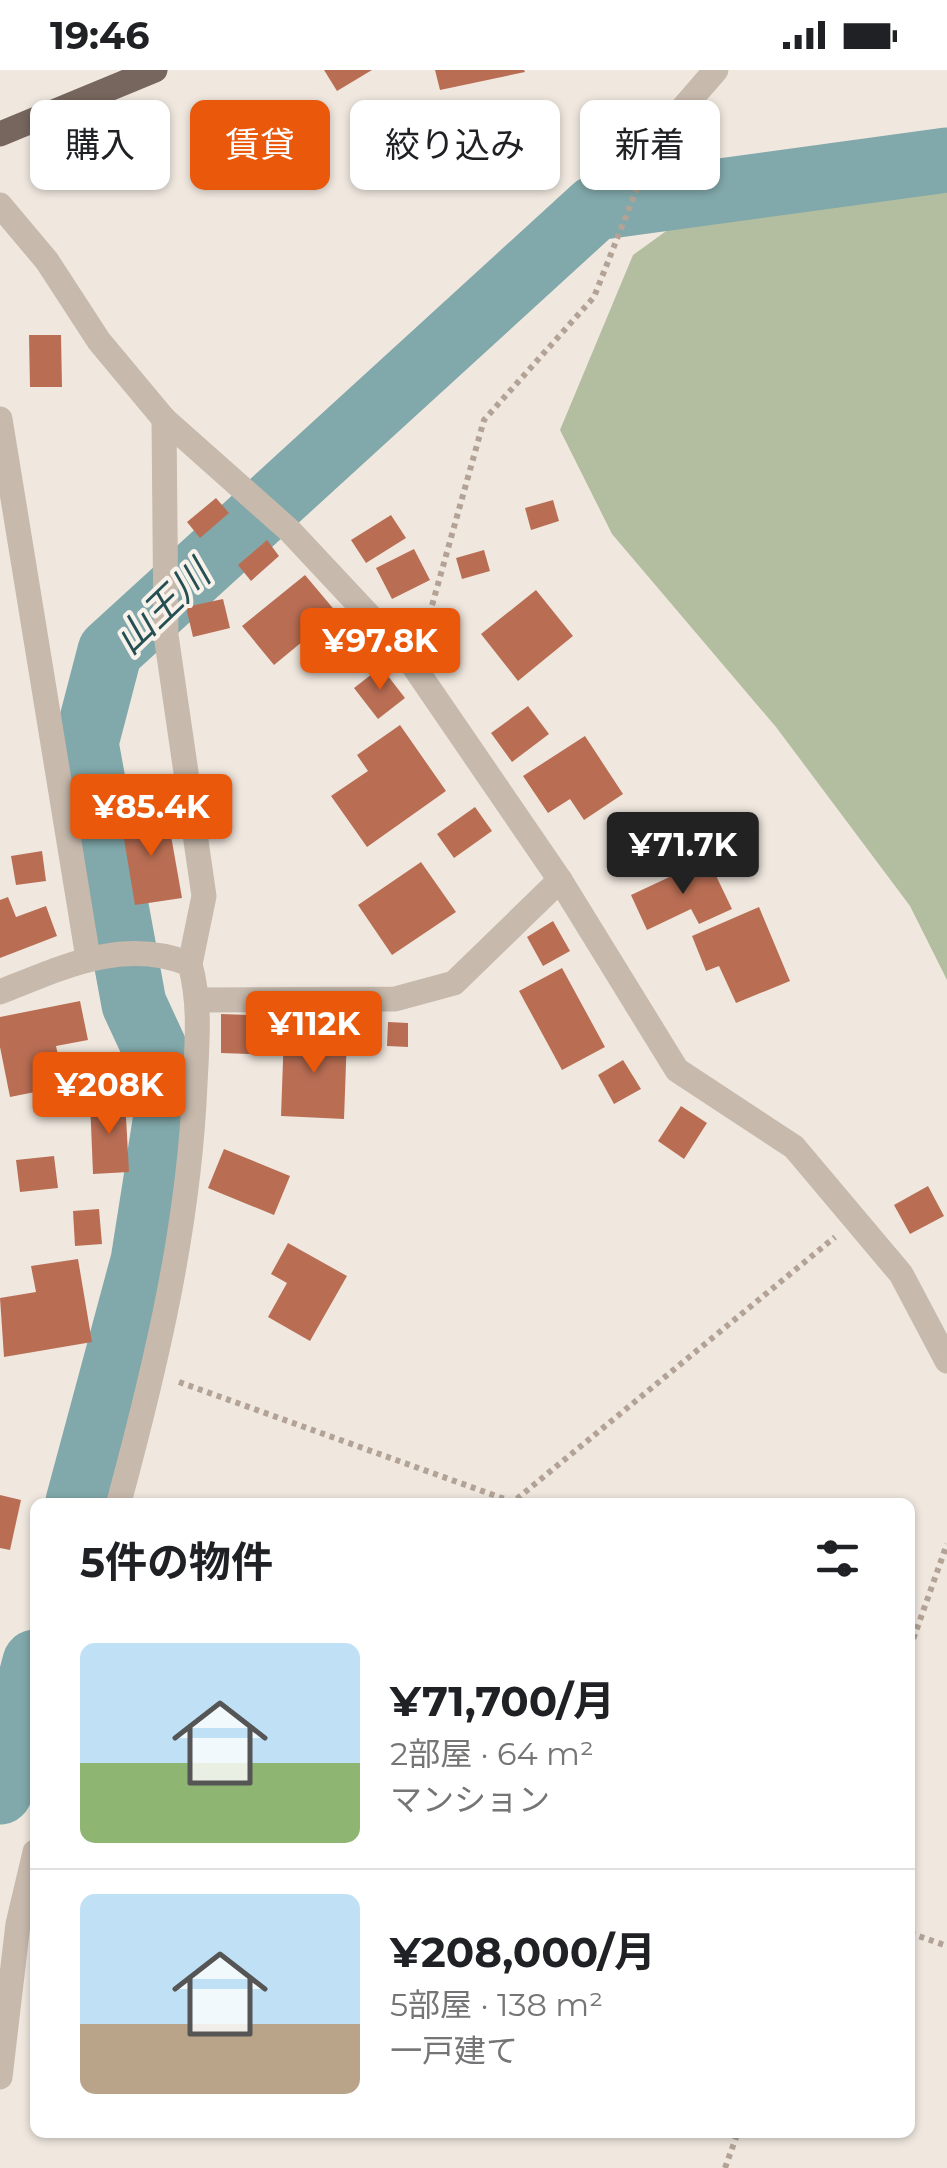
<!DOCTYPE html>
<html lang="ja">
<meta charset="utf-8">
<style>
body{margin:0;font-family:Montserrat,"Noto Sans JP",sans-serif;background:#f2f2f2;color:#202124;height:100vh;display:flex;flex-direction:column;font-size:38px;white-space:nowrap}
*{box-sizing:border-box;margin:0}
p{font-size:32px;color:#757577}
.icon{flex:none;width:55px;height:55px;fill:none;stroke:currentColor;stroke-width:2;stroke-linecap:round;stroke-linejoin:round}
.map{position:relative;flex:1;overflow:hidden}
.panel{position:absolute;left:30px;top:1428px;width:885px;height:640px;display:flex;flex-direction:column;background:#fff;border-radius:15px;box-shadow:0 2px 8px #0004}
.panel>*{flex:none}
.banner{position:absolute;left:30px;top:30px;width:888px;height:90px;display:flex;gap:20px}
.price{position:absolute;translate:-50% -85px;padding:0 22px;border-radius:10px;background:#ea580c;color:#fff;font-size:32px;line-height:65px;filter:drop-shadow(0 2px 5px #0008)}
.price::after{content:'';position:absolute;left:50%;top:60px;width:30px;height:22px;margin-left:-15px;background:inherit;clip-path:polygon(0 0,100% 0,50% 100%)}
.price.current{background:#222;color:#fff}
ul{padding:0;list-style:none}
li{display:flex;align-items:center;gap:30px;height:250px;padding:0 50px}
li+li{border-top:2px solid #e0e0e0}
li span{display:grid;place-items:center;flex:none;width:280px;height:200px;border-radius:15px;color:#555}
li>.icon{margin-inline-start:auto}
span .icon{width:120px;height:120px;fill:#fffc;stroke-width:1}
li b{font-size:42px}
h2{display:flex;justify-content:space-between;align-items:center;height:120px;padding:0 50px;font-size:42px}
.tag{padding:0 35px;border-radius:15px;background:#fff;box-shadow:0 2px 8px #0004;font-size:35px;line-height:90px}
.tag.current{background:#ea580c;color:#fff}
.status{display:flex;justify-content:space-between;align-items:center;height:70px;padding:0 50px;background:#fff;direction:ltr}
.status svg{height:28px;fill:currentColor}
.map>svg:first-child{display:block}
.green{fill:#b3bea0}
.lines{fill:none;stroke-linecap:round;stroke-linejoin:round}
.river{stroke:#81a8aa;stroke-width:65}
.building{fill:#b96e54}
.path{stroke:#b3a396;stroke-width:6;stroke-dasharray:5 5;stroke-linecap:butt}
.minor{stroke:#c7b9ac;stroke-width:25}
.major{stroke:#76665d;stroke-width:25}
.labels{text-anchor:middle;dominant-baseline:central;stroke-width:8;stroke-linejoin:round;paint-order:stroke}
.water-label{font-size:38px;font-style:italic;fill:#244f53;stroke:#f8f2eb}
</style>
<div class="status"><b>19:46</b><svg viewBox="0 0 49 12"><path d="M0 12V9h3v3zM5 12V6h3v6zM10 12V3h3v9zM15 12V0h3v12zM26 1h20v11H26zM47 4h2v5h-2z"/></svg></div>
<div class="map">
<svg width="947" height="2098" viewBox="0 0 947 2098">
<rect width="100%" height="100%" fill="#f0e8df"/>
<path class="green" d="M861,110L947,119V910L910,836L776,657L612,464L560,360L633,185L719,123Z"/>
<g class="lines">
<g class="river">
<path d="M78,1432L143,1191L171,1014L134,934L86,673L110,581L595,138L947,90"/>
<path d="M0,1722L35,1592"/>
</g>
</g>
<g class="building">
<path d="M324,0H372L337,21Z"/>
<path d="M435,0H524L525,2L440,20Z"/>
<path d="M29,265H61L62,317H30Z"/>
<path d="M216,428L229,443L200,468L187,452Z"/>
<path d="M553,430L559,451L531,460L525,438Z"/>
<path d="M391,445L406,468L366,493L351,470Z"/>
<path d="M267,470L279,486L251,511L238,495Z"/>
<path d="M414,479L430,510L392,529L376,498Z"/>
<path d="M484,480L490,501L462,509L456,488Z"/>
<path d="M305,505L337,543L274,595L242,556Z"/>
<path d="M536,520L573,566L518,611L481,564Z"/>
<path d="M223,529L230,558L193,567L186,537Z"/>
<path d="M381,597L405,628L378,649L354,618Z"/>
<path d="M528,636L549,664L512,692L491,663Z"/>
<path d="M400,655L446,721L367,777L331,726L368,701L357,685Z"/>
<path d="M585,666L623,724L584,750L570,729L548,743L523,706Z"/>
<path d="M475,737L492,761L454,788L437,764Z"/>
<path d="M167,743L182,828L135,835L121,751Z"/>
<path d="M42,781L46,811L16,815L11,786Z"/>
<path d="M708,789L732,839L699,854L691,839L647,860L631,825Z"/>
<path d="M421,792L456,842L392,885L358,835Z"/>
<path d="M8,827L16,847L46,836L57,866L0,888V830Z"/>
<path d="M759,837L790,911L736,933L719,896L706,901L692,866Z"/>
<path d="M553,851L570,881L543,896L527,867Z"/>
<path d="M562,898L605,977L562,1000L519,921Z"/>
<path d="M80,931L88,970L56,976L65,1016L10,1027L0,977V947Z"/>
<path d="M221,944L275,946L274,985L221,983Z"/>
<path d="M388,952L408,953V977L387,976Z"/>
<path d="M284,963L347,966L344,1049L281,1046Z"/>
<path d="M623,990L641,1019L614,1034L598,1005Z"/>
<path d="M125,1029L129,1102L93,1104L90,1031Z"/>
<path d="M681,1036L707,1053L684,1089L658,1071Z"/>
<path d="M224,1079L290,1106L274,1145L208,1118Z"/>
<path d="M54,1086L58,1118L20,1122L16,1090Z"/>
<path d="M928,1116L944,1146L910,1164L894,1135Z"/>
<path d="M99,1139L102,1174L75,1176L73,1141Z"/>
<path d="M288,1173L347,1206L310,1271L268,1247L287,1213L271,1204Z"/>
<path d="M78,1189L92,1272L4,1287L0,1228L36,1222L31,1196Z"/>
<path d="M0,1425L21,1430L10,1480L0,1478Z"/>
</g>
<g class="lines">
<g class="path">
<path d="M424,564L484,350L594,227L647,93"/>
<path d="M179,1312L513,1432L835,1167"/>
<path d="M910,1578L947,1474"/>
<path d="M910,1863L947,1876"/>
<path d="M725,2098L738,2062"/>
</g>
<g class="minor">
<path d="M657,68L716,0"/>
<path d="M0,135L47,191L99,271L164,349L290,461L406,585L560,810L677,1000L794,1077L901,1204L947,1291"/>
<path d="M0,349L88,888"/>
<path d="M164,349L166,565L204,826L190,894"/>
<path d="M0,922C63,897 124,867 190,894C201,935 197,973 195,1014C189,1157 156,1295 119,1432"/>
<path d="M199,930L395,929L454,913L560,810"/>
<path d="M0,2007L18,1854L35,1782"/>
</g>
<path class="major" d="M0,64L155,0"/>
</g>
<g class="labels">
<g class="water-label">
<text transform="translate(162 537) rotate(-44)">山王川</text>
</g>
</g>
</svg>
<b class="price" style="left:380px;top:623px">¥97.8K</b>
<b class="price" style="left:151px;top:789px">¥85.4K</b>
<b class="price current" style="left:683px;top:827px">¥71.7K</b>
<b class="price" style="left:314px;top:1006px">¥112K</b>
<b class="price" style="left:109px;top:1067px">¥208K</b>
<div class="banner">
<a class="tag">購入</a>
<a class="tag current">賃貸</a>
<a class="tag">絞り込み</a>
<a class="tag">新着</a>
</div>
<section class="panel">
<h2>5件の物件<svg class="icon" aria-label="filters" viewBox="0 0 24 24"><path d="M4 7h16M4 17h16"/><circle cx="9" cy="7" r="2"/><circle cx="15" cy="17" r="2"/></svg></h2>
<ul>
<li><span style="background:linear-gradient(#bfe0f5 60%,#8fb573 0)"><svg class="icon" aria-label="home" viewBox="0 0 24 24"><path d="M3 11l9-7 9 7M6 9v11h12V9"/></svg></span><div><b>¥71,700/月</b><p>2部屋 · 64 m²</p><p>マンション</p></div></li>
<li><span style="background:linear-gradient(#bfe0f5 65%,#b9a48a 0)"><svg class="icon" aria-label="home" viewBox="0 0 24 24"><path d="M3 11l9-7 9 7M6 9v11h12V9"/></svg></span><div><b>¥208,000/月</b><p>5部屋 · 138 m²</p><p>一戸建て</p></div></li>
</ul>
</section>
</div>
